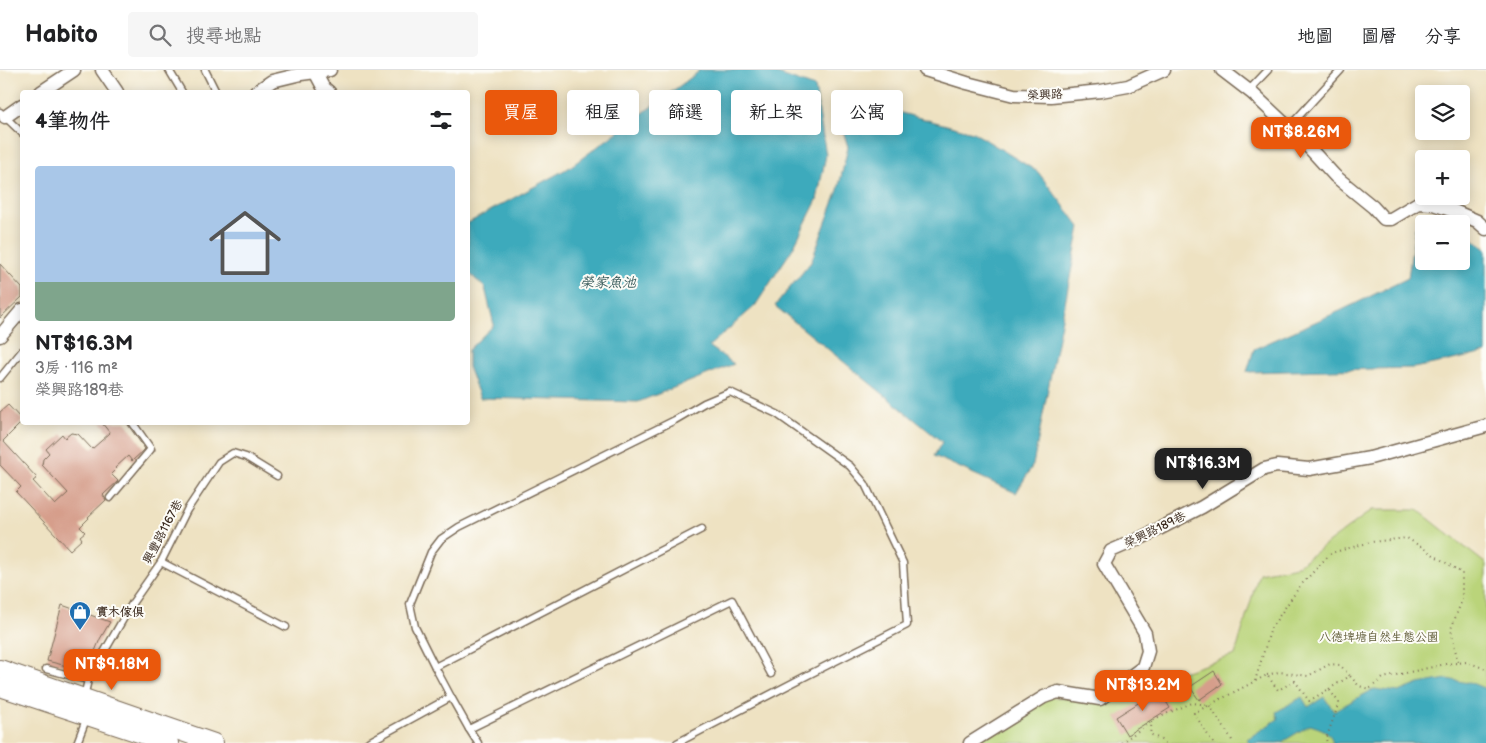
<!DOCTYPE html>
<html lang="zh-TW">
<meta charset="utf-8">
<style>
body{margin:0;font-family:"Balsamiq Sans","LXGW WenKai TC",sans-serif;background:#f6f6f6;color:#202124;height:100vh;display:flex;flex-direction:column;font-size:19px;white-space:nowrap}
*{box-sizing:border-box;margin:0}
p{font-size:16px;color:#757577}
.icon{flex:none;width:28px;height:28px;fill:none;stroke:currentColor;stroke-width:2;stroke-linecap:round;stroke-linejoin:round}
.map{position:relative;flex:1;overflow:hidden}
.details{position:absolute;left:20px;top:20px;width:450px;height:335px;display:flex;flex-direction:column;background:#fff;border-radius:5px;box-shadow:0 2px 12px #0003}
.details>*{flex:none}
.banner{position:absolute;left:485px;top:20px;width:475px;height:45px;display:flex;gap:10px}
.controls{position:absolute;left:1415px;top:15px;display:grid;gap:10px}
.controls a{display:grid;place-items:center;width:55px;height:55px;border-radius:5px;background:#fff;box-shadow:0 2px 12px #0003;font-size:25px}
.price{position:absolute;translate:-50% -42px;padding:0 11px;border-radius:10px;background:#ea580c;color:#fff;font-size:16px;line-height:32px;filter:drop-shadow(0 1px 2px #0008)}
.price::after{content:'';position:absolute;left:50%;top:30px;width:15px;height:11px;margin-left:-8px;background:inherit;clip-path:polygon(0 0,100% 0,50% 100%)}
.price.current{background:#222;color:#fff}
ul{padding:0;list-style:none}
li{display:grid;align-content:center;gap:10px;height:265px;padding:0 15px}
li+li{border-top:1px solid #e0e0e0}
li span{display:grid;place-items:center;height:155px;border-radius:5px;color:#555}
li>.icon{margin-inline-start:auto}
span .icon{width:90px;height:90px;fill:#fffc;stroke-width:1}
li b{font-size:21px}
h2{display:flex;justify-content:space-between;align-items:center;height:60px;padding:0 15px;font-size:21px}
.chip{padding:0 18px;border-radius:5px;background:#fff;box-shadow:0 2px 12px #0003;font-size:18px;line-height:45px}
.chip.current{background:#ea580c;color:#fff}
header{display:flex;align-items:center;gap:30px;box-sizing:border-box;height:70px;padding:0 25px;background:#fff;border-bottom:1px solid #e0e0e0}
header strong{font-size:24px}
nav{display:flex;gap:28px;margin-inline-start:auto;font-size:18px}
.search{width:350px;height:45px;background:#f6f6f6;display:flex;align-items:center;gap:12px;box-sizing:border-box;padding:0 18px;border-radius:5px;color:#757577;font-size:19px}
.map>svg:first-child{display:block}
.green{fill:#bad47a;stroke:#7a7f4c}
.water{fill:#3daabc;stroke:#3c6a6d}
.building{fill:#d69e8b}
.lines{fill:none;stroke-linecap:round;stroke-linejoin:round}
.service-casing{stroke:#7a6a57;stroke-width:9}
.minor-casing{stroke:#7a6a57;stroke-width:15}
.secondary-casing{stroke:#7a6a57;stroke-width:20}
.path{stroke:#7a6a57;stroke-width:2;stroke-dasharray:1 4;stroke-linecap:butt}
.service{stroke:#fff;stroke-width:6}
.minor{stroke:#fff;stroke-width:12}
.secondary{stroke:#fff;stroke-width:18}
.labels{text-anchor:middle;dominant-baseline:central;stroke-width:4;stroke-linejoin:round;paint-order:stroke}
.street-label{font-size:12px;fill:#3b2a1e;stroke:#fdfcf7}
.poi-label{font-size:12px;font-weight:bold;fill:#3b2a1e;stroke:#fdfcf7;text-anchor:start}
.park-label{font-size:12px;fill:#615d3a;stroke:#fdfcf7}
.water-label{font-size:14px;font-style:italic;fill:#3c5d5d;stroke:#fdfcf7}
</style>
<header>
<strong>Habito</strong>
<div class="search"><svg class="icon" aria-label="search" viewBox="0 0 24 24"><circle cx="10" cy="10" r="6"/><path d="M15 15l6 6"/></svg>搜尋地點</div>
<nav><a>地圖</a><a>圖層</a><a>分享</a></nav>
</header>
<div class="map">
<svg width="1486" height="673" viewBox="0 0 1486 673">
<rect width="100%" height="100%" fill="#fdfcf7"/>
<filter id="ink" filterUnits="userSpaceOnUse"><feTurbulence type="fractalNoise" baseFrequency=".02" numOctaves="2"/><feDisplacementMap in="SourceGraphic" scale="10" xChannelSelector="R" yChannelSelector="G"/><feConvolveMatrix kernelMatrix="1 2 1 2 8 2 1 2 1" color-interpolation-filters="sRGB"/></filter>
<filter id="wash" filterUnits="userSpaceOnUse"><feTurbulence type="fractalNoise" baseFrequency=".0096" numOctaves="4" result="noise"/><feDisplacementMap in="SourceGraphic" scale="20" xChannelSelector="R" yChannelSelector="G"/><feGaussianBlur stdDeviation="1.12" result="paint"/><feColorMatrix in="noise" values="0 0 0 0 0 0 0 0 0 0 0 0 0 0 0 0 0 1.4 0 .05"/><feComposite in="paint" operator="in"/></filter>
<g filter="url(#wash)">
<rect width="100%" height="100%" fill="#eee2c2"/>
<path class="green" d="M1372,440H1418L1486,494V673H970L1044,627L1100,629L1235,585L1259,503L1297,496Z"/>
<g class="water">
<path d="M699,0H767L815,17L826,85L817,130L793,178L755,236L709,276L734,294L638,332L480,328L468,297V280L494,255L485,218L468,202V153L570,97L697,3Z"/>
<path d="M856,31L973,62L1038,102L1080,157L1033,395L1016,423L934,386L942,372L775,236L811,192L838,120L848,77L841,54Z"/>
<path d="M1424,155V191H1461V161L1486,178V283L1414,298L1247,302L1254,279L1342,240L1408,208L1415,158Z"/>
<path d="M1447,609L1474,614L1486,619V673H1333C1331,661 1320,658 1310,655L1282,672L1277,673H1250L1247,669L1278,649L1276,642L1302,627L1308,637L1324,627L1334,641L1374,619L1399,622L1419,614Z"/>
</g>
<g id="blocks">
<g class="building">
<path d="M0,194L22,218V227L0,248Z"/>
<path d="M8,335L22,350V352L3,371L37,408L33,411L55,435L68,423L42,395L43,389L49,383L46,379L62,364L65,368L71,363L78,364L92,379L110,363L101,352H126L145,379L132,391L128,386L115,398L116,399L111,404L118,411L103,425L106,430L88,447L89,448L80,457L85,462L80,466L82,469L70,480L16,422L21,417L0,395V342Z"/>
<path d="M62,535L110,552L100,569L87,601L47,591Z"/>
<path d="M1214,601L1222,614L1199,630L1190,617Z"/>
<path d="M1159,620L1170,638L1127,665L1116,647Z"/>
</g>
</g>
</g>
<g filter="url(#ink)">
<use href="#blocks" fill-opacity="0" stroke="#7a6a57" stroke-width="1"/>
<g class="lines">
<g class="service-casing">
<g id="service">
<path d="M169,0L182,22"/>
<path d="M205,0L216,22"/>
<path d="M1249,20L1268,0"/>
<path d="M0,42L22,63"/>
<path d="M1289,57L1341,0"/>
<path d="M0,308L22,281"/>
<path d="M110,428L151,379L132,352"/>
<path d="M161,492L286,557"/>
<path d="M435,597L415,557L410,534L431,482L441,469L459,457L675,350L704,333L730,322L777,344L850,396L865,414L903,493L907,555L804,607L677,673"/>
<path d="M46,599L88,610"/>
<path d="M84,627L88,610L133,532L161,492L187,440L219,392L233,383L246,387L277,406"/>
<path d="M451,627L435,597L702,459"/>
<path d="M469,659L478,673"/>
<path d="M77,673L87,647"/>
<path d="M367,673L451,627L469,659L732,530L771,604"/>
</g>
</g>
<g class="minor-casing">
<g id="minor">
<path d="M102,0L117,22"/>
<path d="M925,0L967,13L1014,25L1051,26L1101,21L1128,16L1164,0"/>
<path d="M1222,0L1252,23L1303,71L1335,106L1373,137L1384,149H1391L1418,133L1433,134L1454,141L1477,151L1486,159"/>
<path d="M315,2L323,17L329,22"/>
<path d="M41,22L74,0"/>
<path d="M256,22L272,11L301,4L330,0"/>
<path d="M5,47L22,35"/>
<path d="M0,266L22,240"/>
<path d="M970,673L1044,627L1058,622L1100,629L1143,597L1148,581L1145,563L1104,494L1111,481L1143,467L1202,437L1264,399L1277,396L1309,399L1370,388L1486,356"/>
</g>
</g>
<g class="secondary-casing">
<g id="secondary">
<path d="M0,599L214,673"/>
<path d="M0,617L169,673"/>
</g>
</g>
<g class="path">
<path d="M1267,605L1279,602L1308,606L1330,594L1340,595L1350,606"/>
<path d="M1255,611L1271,558L1300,516L1331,483L1371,472L1407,468L1462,503V530L1451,559L1458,593"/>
<path d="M1329,619L1350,606L1359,616L1369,619L1383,608L1446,594L1467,592L1486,599"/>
<path d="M1152,651L1150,664L1163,671L1165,673"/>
<path d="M1121,673L1156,648L1192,633L1209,635L1231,668L1233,673"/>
<path d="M1213,673L1194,643L1267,605L1278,620L1295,611L1309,631L1329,619L1339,633L1326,669L1327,673"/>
</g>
<use href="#service" class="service"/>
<use href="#minor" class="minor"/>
<use href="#secondary" class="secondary"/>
</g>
</g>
<defs>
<g id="shop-pin" transform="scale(1.125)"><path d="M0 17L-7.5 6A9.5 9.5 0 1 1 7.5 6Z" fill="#1f6fb2" stroke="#fdfcf7"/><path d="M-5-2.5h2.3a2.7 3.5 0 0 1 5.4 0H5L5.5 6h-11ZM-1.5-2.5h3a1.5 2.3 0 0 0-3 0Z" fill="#fff"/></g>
</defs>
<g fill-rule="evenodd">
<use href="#shop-pin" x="80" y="542"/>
</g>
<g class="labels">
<g class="street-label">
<text transform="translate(1045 25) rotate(-2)">榮興路</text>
<text transform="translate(1155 460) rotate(-26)">榮興路189巷</text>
<text transform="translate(163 462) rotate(-62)">興豐路1167巷</text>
</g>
<g class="poi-label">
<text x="96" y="542">實木傢俱</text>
</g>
<g class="park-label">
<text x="1379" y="567">八德埤塘自然生態公園</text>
</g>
<g class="water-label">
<text x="608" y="212">榮家魚池</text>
</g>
</g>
</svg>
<div class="controls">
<a><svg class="icon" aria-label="layers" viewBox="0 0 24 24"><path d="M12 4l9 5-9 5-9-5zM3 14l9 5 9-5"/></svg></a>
<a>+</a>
<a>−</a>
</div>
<b class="price" style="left:1301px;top:89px">NT$8.26M</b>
<b class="price current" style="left:1203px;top:420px">NT$16.3M</b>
<b class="price" style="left:112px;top:621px">NT$9.18M</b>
<b class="price" style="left:1143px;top:642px">NT$13.2M</b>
<div class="banner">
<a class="chip current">買屋</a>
<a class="chip">租屋</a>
<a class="chip">篩選</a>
<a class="chip">新上架</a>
<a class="chip">公寓</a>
</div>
<section class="details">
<h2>4筆物件<svg class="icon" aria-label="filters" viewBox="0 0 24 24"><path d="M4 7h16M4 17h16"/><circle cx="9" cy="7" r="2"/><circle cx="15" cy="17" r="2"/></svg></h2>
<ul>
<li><span style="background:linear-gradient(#a9c7e8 75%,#7fa58c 0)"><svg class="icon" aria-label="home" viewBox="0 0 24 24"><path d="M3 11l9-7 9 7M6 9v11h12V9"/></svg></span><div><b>NT$16.3M</b><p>3房 · 116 m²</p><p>榮興路189巷</p></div></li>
</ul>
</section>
</div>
